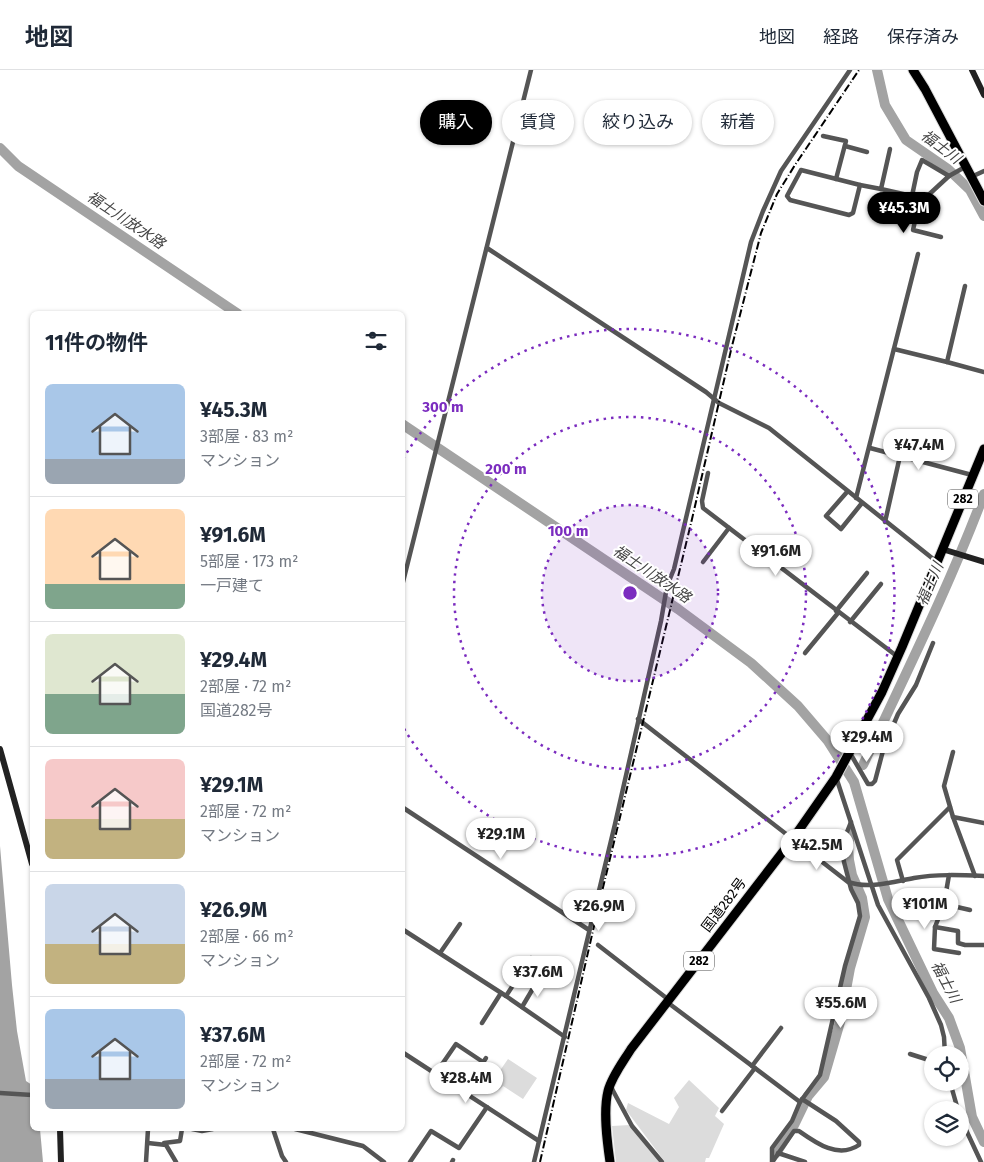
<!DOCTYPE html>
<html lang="ja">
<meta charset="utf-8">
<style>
body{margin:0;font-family:"Fira Sans","Noto Sans JP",sans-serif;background:#f6f6f7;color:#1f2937;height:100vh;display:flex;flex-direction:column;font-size:19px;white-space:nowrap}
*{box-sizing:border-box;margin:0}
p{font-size:16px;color:#747a83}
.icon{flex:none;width:28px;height:28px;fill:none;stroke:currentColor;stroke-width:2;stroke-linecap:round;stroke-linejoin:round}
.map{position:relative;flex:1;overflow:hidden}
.sheet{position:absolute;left:30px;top:241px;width:375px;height:820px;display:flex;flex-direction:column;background:#fff;border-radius:8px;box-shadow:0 1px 4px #0004}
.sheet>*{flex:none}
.guide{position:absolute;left:420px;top:30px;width:475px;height:45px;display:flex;gap:10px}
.controls{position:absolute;left:924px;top:976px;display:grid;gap:10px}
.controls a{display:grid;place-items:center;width:45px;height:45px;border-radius:50%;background:#fff;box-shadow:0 1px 4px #0004;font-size:25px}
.price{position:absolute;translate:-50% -42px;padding:0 11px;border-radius:18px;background:#fff;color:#222;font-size:16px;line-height:32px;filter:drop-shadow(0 1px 2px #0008)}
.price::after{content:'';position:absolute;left:50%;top:30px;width:15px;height:11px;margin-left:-8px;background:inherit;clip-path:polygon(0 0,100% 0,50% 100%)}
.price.active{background:#000;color:#fff}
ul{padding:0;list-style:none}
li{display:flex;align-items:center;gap:15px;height:125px;padding:0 15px}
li+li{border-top:1px solid #e0e1e3}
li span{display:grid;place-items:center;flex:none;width:140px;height:100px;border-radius:8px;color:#555}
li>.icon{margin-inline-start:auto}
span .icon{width:60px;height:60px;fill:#fffc;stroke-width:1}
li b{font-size:21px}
h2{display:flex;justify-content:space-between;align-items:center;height:60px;padding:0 15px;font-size:21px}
.pill{padding:0 18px;border-radius:22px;background:#fff;box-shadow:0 1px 4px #0004;font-size:18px;line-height:45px}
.pill.active{background:#000;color:#fff}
header{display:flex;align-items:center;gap:30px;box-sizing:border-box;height:70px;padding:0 25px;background:#fff;border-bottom:1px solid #e0e1e3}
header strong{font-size:24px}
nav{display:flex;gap:28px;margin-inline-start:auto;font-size:18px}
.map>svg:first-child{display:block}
.green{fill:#dcdcdc}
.water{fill:#a3a3a3}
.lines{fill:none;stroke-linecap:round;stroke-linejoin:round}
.river{stroke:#a3a3a3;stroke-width:10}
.highway-casing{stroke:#dbdbdb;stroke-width:11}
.street{stroke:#555;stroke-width:4.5}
.secondary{stroke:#222;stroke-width:6}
.highway{stroke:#000;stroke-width:9}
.rail{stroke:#000;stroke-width:2;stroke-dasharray:8 2.5 1 2.5;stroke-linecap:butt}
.ring{fill:none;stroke:#7b2cbf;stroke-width:2.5;stroke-dasharray:2.5 5}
.labels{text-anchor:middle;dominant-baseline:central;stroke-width:4;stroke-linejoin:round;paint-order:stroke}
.shield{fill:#fff;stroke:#4c4c4c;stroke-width:1}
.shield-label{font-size:12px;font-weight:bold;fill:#000}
.street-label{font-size:14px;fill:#000;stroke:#fff}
.water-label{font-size:15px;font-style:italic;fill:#444;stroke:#fff}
.centre{fill:#7b2cbf;stroke:#fff;stroke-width:2.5}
.ring-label{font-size:15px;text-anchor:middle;font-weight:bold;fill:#7b2cbf;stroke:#fff;stroke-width:4;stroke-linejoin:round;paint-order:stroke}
</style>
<header>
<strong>地図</strong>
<nav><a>地図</a><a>経路</a><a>保存済み</a></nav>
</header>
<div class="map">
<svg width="984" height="1092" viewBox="0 0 984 1092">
<rect width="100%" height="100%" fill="#fff"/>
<g class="green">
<path d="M508,989L537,1008L523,1029L503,1016L499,1020L490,1015Z"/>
<path d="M689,1010L719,1038L715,1046L724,1054L709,1088H706L705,1092H665L626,1040L628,1033L669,1054L679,1037L674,1028Z"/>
<path d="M630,1055L660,1092H616L612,1056Z"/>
</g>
<path class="water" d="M0,776L12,915L17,961L26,1011L32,1015V1059H40L43,1092H0Z"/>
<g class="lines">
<g class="river">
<path d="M877,0L885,35L906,70L948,99L970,120L984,146"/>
<path d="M0,78L18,96L238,244"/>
<path d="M402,354L678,539L751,593L798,636L828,671L854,712L888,829L933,923L949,948L960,978L972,1047L984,1072"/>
<path d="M863,695C905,605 949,517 984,424"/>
<path d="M776,1083L794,1055L808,1026L824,1007L840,952L850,898L865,847L862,828L852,805L849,790L848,777L850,763"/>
</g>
<g class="highway-casing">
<g id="highway">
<path d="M913,0L925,19L984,131"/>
<path d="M610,1092C607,1071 603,1041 608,1021C612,1006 623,992 631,979L792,770L836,707L882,622L902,577L984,379"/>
</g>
</g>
<g class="street">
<path d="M823,66L846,71L836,109"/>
<path d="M845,76L867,82"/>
<path d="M801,100L860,115L853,143L849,145L790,130L787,126Z"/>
<path d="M949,106L965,97"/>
<path d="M971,107L984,101"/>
<path d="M860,115L881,119L890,79"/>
<path d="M881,119L912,126L917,102L922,90L949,106L923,130L912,126"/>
<path d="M920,129L913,160L941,167"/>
<path d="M487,178L706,322L719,333L769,358L937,492"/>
<path d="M965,216L947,292L984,302"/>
<path d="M894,279L947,292"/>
<path d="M870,378L972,405"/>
<path d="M708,403L702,431L703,438L898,587"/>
<path d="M847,422L826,446L841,459L862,433"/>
<path d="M856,428L918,184"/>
<path d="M885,452L900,386"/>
<path d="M703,492L729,458"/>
<path d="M402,516L531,0"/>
<path d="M836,541L867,503"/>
<path d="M850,552L881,514"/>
<path d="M805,583L838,543"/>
<path d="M638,649L848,812C869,819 892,812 914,808C936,804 961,805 984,806"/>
<path d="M953,682L944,716L953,747L975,806"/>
<path d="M850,683L868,714H872L875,711L884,677L898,644L916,615L933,573"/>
<path d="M836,707L878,835L929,928L941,955L944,967L945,985"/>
<path d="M402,737L589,860"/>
<path d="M953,747L984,753"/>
<path d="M949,805L944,834L935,857L934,879L959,883"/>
<path d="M903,811L897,790L950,737"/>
<path d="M944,834L970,840"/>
<path d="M935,857L958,861V873L965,875H984"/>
<path d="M402,859L506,926L565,967"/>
<path d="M598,875L669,930"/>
<path d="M440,883L460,854"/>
<path d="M506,926L531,888"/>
<path d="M667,932L800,1032"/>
<path d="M522,937L538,910"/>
<path d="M482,953L501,923"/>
<path d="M402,982L539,1071"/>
<path d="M910,984L932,991"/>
<path d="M752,996L781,958"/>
<path d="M436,1003L456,974L483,992"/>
<path d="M950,1012L958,1040"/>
<path d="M611,1017L632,1056L662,1092"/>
<path d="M464,1021L486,988"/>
<path d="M0,1023L32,1025"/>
<path d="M722,1041L755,998"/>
<path d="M960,1047L981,1092"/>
<path d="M192,1059L202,1061L213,1059"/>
<path d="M273,1059L282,1086L286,1092"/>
<path d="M295,1059L363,1076L384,1092"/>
<path d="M148,1073L166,1075L176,1092"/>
<path d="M164,1073L180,1071L182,1059"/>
<path d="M778,1083L805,1092"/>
<path d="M773,1091L794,1061H799C816,1073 838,1089 859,1075V1072L836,1051L802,1029"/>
<path d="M146,1092L148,1059"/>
<path d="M410,1092L431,1061L459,1078L487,1037"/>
<path d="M452,1092L453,1090"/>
<path d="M534,1092L615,754L661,551L667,516L674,499L751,172L763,141L781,101L850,0"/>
<path d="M772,1092V1078L792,1051L800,1032L820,1005L845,896L860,846L858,833L851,819L843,788L845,767L851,752"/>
</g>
<g class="secondary">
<path d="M972,0L984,25"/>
<path d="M942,479L984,492"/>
<path d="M0,679L32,794"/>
<path d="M60,1059L61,1092"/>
</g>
<use href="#highway" class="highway"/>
<path class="rail" d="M540,1092L600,830L692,449L731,280L761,163L777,124L795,95L859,0"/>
</g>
<circle cx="630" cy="523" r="88" fill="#7b2cbf" fill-opacity=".12"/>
<g class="ring">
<circle cx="630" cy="523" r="88"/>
<circle cx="630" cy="523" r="176"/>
<path d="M403 389A264 264 0 1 1 403 657"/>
</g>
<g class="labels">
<g class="shield">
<rect x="948" y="419.5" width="30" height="19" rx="4"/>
<rect x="684" y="881.5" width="30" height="19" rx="4"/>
</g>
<g class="shield-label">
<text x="963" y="429">282</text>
<text x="699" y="891">282</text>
</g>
<g class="street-label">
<text transform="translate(724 835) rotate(-53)">国道282号</text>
</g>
<g class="water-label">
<text transform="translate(941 77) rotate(37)">福士川</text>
<text transform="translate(126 150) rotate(34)">福士川放水路</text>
<text transform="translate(652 504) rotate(34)">福士川放水路</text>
<text transform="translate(930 514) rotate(-67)">福士川</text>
<text transform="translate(946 912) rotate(62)">福士川</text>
</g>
</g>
<circle cx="630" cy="523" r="8" class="centre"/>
<g class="ring-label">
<text x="443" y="342">300 m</text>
<text x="506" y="404">200 m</text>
<text x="568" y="466">100 m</text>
</g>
</svg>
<div class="controls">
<a><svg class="icon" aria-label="locate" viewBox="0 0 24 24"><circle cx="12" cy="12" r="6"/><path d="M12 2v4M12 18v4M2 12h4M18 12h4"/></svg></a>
<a><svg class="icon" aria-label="layers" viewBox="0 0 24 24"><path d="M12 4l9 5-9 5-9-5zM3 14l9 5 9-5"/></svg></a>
</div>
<b class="price active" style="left:904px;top:164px">¥45.3M</b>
<b class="price" style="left:919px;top:401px">¥47.4M</b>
<b class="price" style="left:776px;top:507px">¥91.6M</b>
<b class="price" style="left:867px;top:693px">¥29.4M</b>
<b class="price" style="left:501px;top:790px">¥29.1M</b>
<b class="price" style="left:817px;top:801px">¥42.5M</b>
<b class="price" style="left:925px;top:860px">¥101M</b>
<b class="price" style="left:599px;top:862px">¥26.9M</b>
<b class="price" style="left:538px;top:928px">¥37.6M</b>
<b class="price" style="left:841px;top:959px">¥55.6M</b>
<b class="price" style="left:466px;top:1034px">¥28.4M</b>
<div class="guide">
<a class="pill active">購入</a>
<a class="pill">賃貸</a>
<a class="pill">絞り込み</a>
<a class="pill">新着</a>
</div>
<section class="sheet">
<h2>11件の物件<svg class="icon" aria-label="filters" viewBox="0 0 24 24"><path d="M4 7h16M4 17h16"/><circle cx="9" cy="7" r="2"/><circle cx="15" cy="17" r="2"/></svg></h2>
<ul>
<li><span style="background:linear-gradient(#a9c7e8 75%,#9aa5b1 0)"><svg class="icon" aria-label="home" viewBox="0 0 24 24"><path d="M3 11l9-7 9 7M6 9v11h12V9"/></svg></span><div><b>¥45.3M</b><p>3部屋 · 83 m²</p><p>マンション</p></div></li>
<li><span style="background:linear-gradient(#ffd9b3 75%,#7fa58c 0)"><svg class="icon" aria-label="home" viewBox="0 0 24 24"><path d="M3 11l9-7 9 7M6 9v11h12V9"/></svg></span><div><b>¥91.6M</b><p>5部屋 · 173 m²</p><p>一戸建て</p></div></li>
<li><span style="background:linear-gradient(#dfe7d0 60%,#7fa58c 0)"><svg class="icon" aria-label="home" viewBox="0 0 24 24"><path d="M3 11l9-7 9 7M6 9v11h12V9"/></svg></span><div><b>¥29.4M</b><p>2部屋 · 72 m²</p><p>国道282号</p></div></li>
<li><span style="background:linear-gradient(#f6c9c9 60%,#c2b280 0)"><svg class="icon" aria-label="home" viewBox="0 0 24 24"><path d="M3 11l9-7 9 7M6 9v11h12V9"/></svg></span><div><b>¥29.1M</b><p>2部屋 · 72 m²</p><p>マンション</p></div></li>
<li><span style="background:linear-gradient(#c9d6e8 60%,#c2b280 0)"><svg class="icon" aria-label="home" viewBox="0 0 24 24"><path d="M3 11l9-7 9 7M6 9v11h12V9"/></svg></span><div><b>¥26.9M</b><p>2部屋 · 66 m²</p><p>マンション</p></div></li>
<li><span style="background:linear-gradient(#a9c7e8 70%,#9aa5b1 0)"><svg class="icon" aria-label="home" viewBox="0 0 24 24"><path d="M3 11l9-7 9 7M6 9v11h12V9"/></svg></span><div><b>¥37.6M</b><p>2部屋 · 72 m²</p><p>マンション</p></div></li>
</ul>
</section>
</div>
